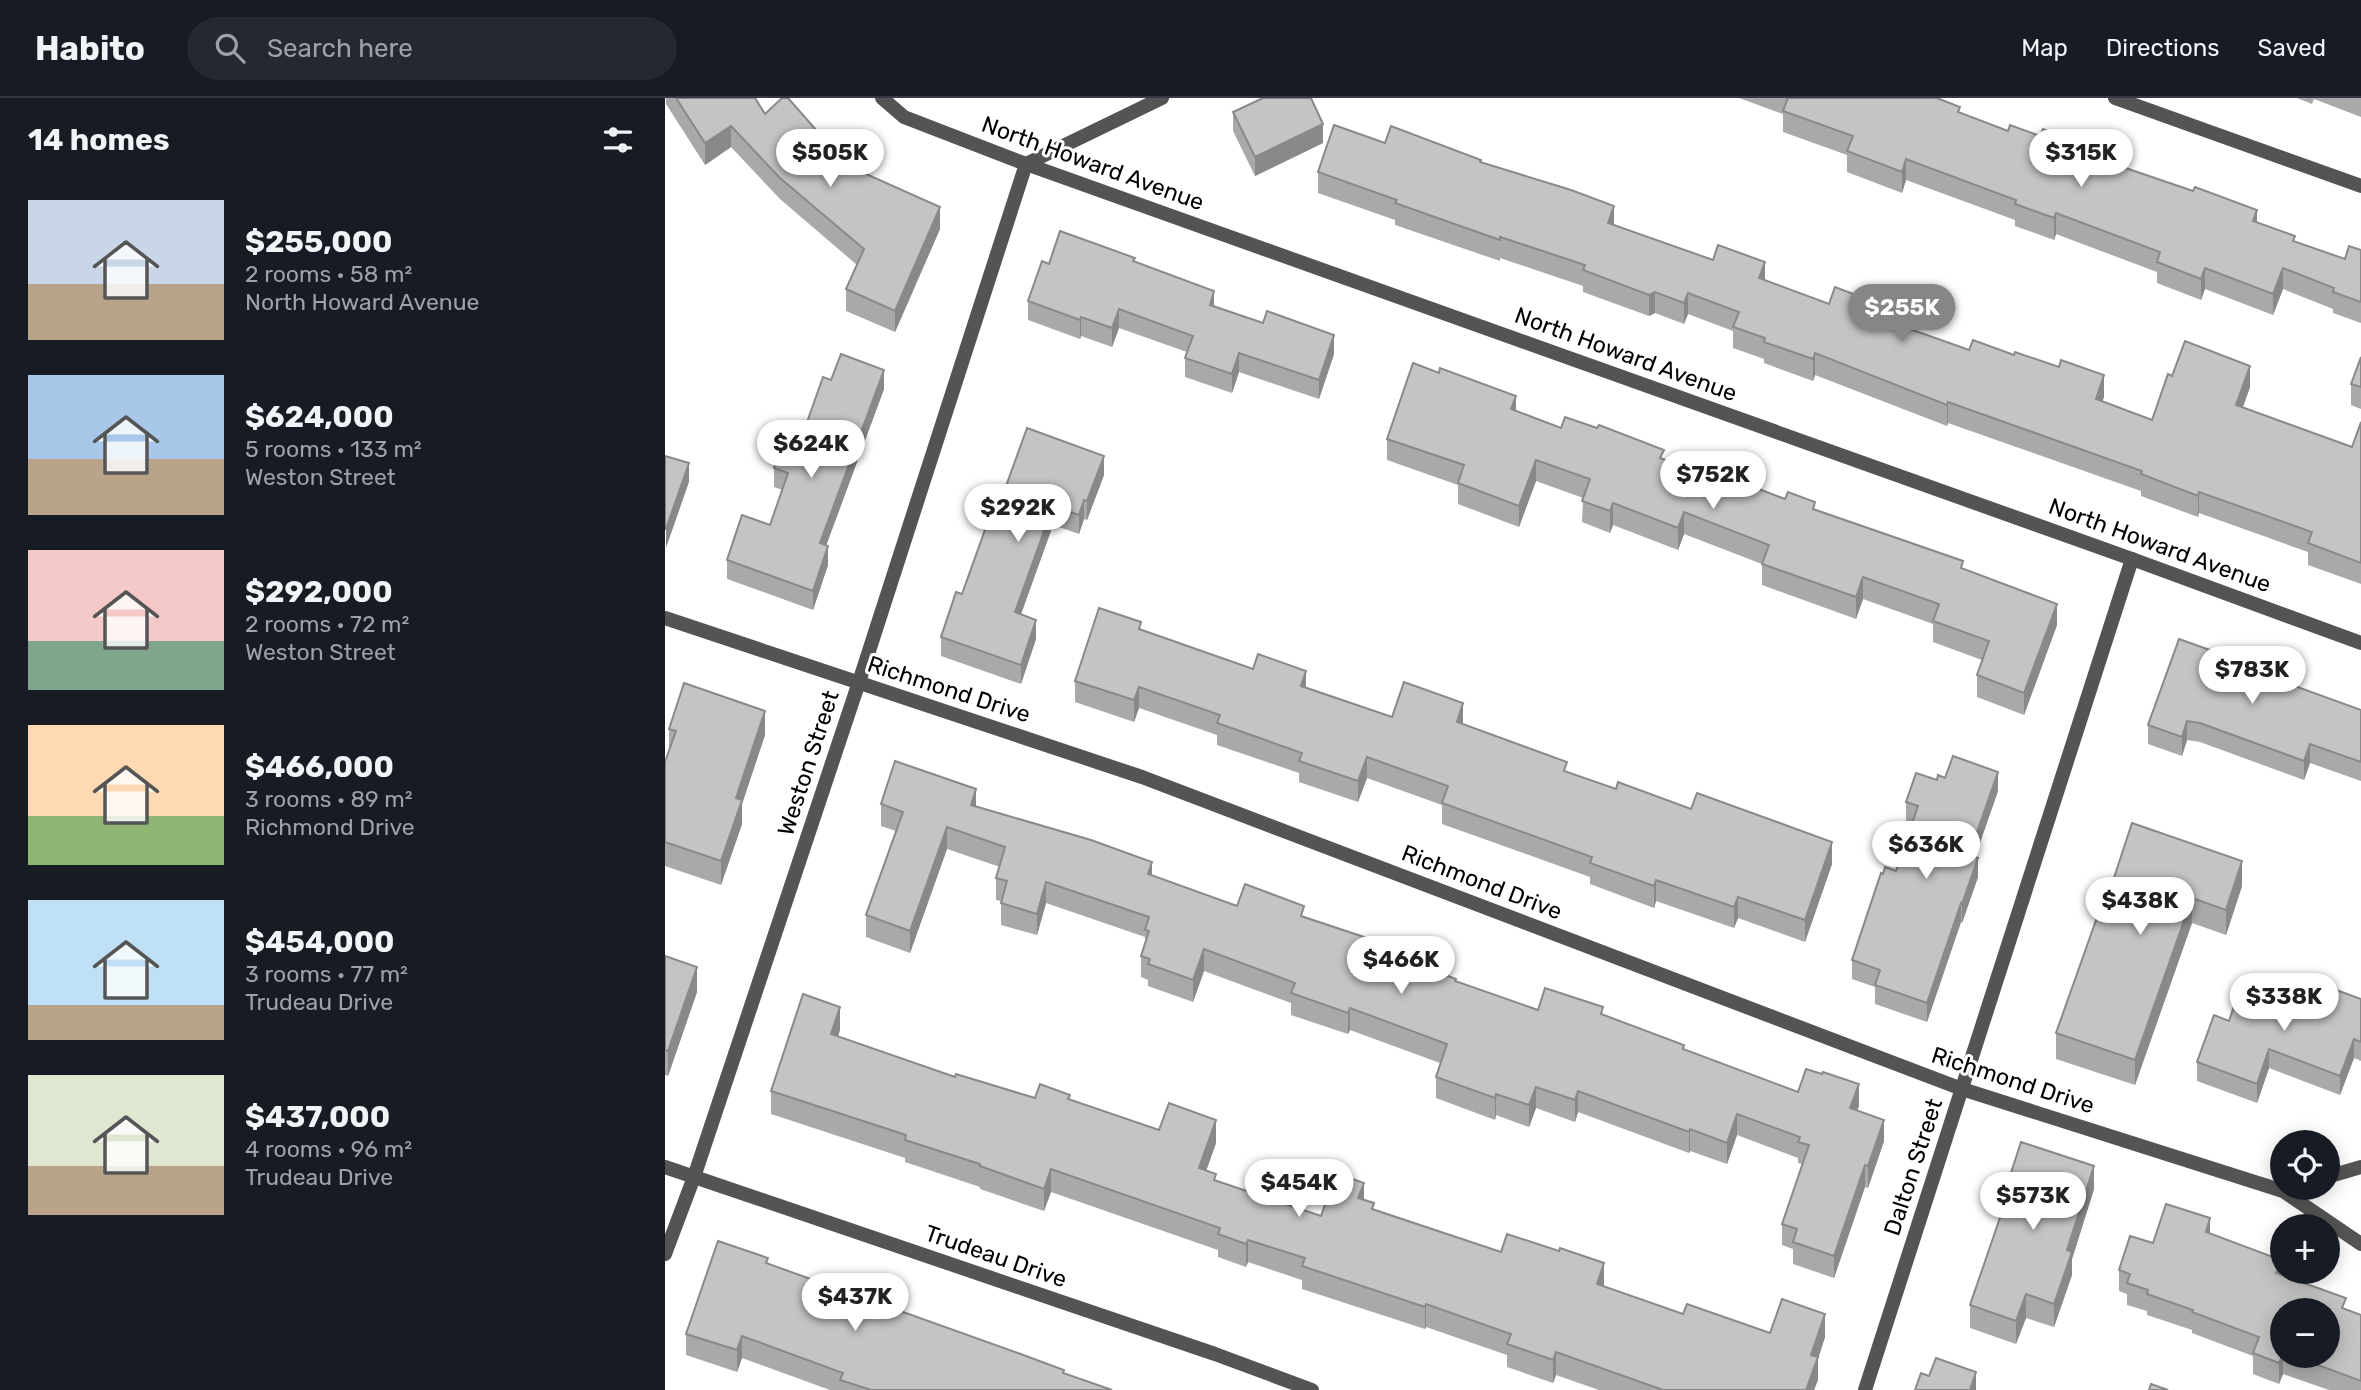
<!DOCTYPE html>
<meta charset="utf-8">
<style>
body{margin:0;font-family:Rubik,sans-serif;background:#242831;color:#f1f3f6;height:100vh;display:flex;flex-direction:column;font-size:26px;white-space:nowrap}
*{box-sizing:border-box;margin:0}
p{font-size:23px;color:#9ea1a6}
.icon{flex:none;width:38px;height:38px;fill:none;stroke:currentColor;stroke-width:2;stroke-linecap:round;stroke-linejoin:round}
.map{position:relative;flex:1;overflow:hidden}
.side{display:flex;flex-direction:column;background:#171b24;width:665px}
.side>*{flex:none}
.controls{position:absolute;left:1605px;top:1032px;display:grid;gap:14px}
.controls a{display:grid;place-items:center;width:70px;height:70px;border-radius:50%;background:#171b24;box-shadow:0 4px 18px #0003;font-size:35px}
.price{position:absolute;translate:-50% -60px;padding:0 16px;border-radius:24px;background:#fff;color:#222;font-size:23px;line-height:46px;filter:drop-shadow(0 2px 4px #0008)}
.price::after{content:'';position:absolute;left:50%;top:42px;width:21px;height:16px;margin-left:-10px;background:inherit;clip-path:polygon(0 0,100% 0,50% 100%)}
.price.on{background:#858687;color:#fff}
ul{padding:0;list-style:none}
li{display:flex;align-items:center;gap:21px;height:175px;padding:0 28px}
li span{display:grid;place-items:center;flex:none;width:196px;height:140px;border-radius:0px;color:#555}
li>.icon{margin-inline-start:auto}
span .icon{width:84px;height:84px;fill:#fffc;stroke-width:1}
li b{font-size:30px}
h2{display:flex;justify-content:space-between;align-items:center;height:84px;padding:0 28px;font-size:30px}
header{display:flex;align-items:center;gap:42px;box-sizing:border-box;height:98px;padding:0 35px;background:#171b24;border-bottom:2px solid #363941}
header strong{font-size:33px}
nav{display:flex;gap:38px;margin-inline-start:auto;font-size:24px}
.search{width:490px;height:63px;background:#242831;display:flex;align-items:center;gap:18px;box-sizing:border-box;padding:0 24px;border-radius:38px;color:#9ea1a6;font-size:26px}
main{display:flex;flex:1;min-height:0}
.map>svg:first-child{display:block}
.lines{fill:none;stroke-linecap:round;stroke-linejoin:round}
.minor{stroke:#545454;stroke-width:14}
.wall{fill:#a9a9a9;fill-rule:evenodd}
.shaded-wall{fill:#898989}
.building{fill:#c4c4c4;stroke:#898989;stroke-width:2}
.labels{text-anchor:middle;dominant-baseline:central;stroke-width:6;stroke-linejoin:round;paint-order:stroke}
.street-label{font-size:23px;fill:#000;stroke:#fff}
</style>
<header>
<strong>Habito</strong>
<div class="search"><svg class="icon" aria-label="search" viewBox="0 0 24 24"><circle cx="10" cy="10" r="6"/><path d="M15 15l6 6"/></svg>Search here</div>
<nav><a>Map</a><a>Directions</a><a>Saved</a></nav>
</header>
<main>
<section class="side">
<h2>14 homes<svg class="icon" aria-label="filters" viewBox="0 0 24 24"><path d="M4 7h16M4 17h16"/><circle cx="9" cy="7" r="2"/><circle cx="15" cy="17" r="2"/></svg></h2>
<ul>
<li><span style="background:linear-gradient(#c9d6e8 60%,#b9a48a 0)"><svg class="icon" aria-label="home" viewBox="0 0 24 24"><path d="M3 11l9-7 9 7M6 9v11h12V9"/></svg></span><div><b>$255,000</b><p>2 rooms · 58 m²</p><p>North Howard Avenue</p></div></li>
<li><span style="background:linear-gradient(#a9c7e8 60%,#b9a48a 0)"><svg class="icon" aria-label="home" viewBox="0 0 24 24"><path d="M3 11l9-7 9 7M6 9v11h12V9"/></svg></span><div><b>$624,000</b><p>5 rooms · 133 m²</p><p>Weston Street</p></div></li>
<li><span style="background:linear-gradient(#f6c9c9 65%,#7fa58c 0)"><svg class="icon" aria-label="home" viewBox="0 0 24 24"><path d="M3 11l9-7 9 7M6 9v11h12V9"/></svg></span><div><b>$292,000</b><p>2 rooms · 72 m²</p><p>Weston Street</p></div></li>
<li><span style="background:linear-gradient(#ffd9b3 65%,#8fb573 0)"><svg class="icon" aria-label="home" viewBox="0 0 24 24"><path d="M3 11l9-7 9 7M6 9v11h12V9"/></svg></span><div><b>$466,000</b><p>3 rooms · 89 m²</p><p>Richmond Drive</p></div></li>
<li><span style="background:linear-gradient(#bfe0f5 75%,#b9a48a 0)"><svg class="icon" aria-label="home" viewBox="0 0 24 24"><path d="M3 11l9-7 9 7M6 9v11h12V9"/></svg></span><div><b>$454,000</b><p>3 rooms · 77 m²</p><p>Trudeau Drive</p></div></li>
<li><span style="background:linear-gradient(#dfe7d0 65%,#b9a48a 0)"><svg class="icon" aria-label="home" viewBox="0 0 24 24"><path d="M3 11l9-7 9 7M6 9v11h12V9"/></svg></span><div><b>$437,000</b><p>4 rooms · 96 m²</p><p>Trudeau Drive</p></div></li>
</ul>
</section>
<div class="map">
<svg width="1696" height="1292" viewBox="0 0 1696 1292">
<rect width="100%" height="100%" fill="#fff"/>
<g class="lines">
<g class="minor">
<path d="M217,0L239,19L361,66L1467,461L1696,545"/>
<path d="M1450,0L1696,88"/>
<path d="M0,520L477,679L1297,991L1618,1093L1696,1146"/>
<path d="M0,1069L550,1256L647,1292"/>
<path d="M1662,1079L1696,1069"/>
<path d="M0,1156L29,1079L194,584L361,66L497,0"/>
<path d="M1200,1292L1467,461"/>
</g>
</g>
<g class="wall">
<path d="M1,0H90L100,16L183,68L275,131L230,234L181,213V191L192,167L115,101L66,49L40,67L1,6Z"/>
<path d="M1074,0H1272L1295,15L1343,33L1445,65L1592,125L1630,144L1680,161L1696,152V225L1668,215V211L1618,191L1608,217L1540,191L1536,202L1492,185V174L1391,136L1389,142L1350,128V122L1241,82L1237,95L1182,74V57L1118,34V16Z"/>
<path d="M1632,0H1696V19L1649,1L1647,6Z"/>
<path d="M568,14L658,45L590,78L568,33Z"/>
<path d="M720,45L816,64L949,127L1164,206L1247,232L1439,299L1437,303L1487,322L1507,278L1585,289L1578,309L1687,349L1696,324V486L1643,467V454L1534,415L1533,419L1476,398V393L1283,325L1282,328L1150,277L1148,283L1099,265V261L1068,250V233L1023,216L1019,226L990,215L984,218L918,194V188L835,160V163L730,127V122L653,95V74Z"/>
<path d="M470,164L549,208L669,256L654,301L574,274L567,295L520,279V260L522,254L454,230L447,249L416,238L415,241L363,222V203L384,166Z"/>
<path d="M1696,259V311L1686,307V286Z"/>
<path d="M774,275L851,313L896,330L999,361L1045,379L1150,412L1298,471L1392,527L1359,617L1312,599V577L1317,562L1268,544V526L1198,501L1191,521L1097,487V466L1019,436L1013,452L948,427L945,435L917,424L918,400L871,383L854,429L793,406V387L722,362V341Z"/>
<path d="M166,282L219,291L161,448L163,467L148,512L62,481V462L105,427L117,392L109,389V370L135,344Z"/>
<path d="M439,377L422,422L419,421L414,436L388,427L356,516L371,541L356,586L276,558V539L297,496L336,402Z"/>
<path d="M476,532L727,619L798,626L902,674L1167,766L1140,844L1073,820L1069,830L991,803L989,810L925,786V779L777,726V707L702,680L693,704L634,684V675L552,647V637L474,610L469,624L410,604V583Z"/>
<path d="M1595,576L1696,612V683L1645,665L1639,682L1535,644L1522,642L1517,658L1483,646V627Z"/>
<path d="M4,631L100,637L77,706V726L56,787L0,768V664L4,652Z"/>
<path d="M1280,680L1333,693L1310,759L1313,779L1297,825L1296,824L1262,924L1210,906V889L1187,881V862L1231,773L1248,725L1241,723V704L1272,682Z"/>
<path d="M216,706L311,709L487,778L572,808L639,819L711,851L791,884L873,912L938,917L1019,952L1133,994L1194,1008L1192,1012L1219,1043L1203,1090L1200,1089L1169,1180L1128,1166V1151L1117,1147V1126L1137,1066L1133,1065V1060L1072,1037L1062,1066L1025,1053L1024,1055L913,1014L910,1024L871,1010L864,1029L831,1017L830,1022L771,1000V979L775,965L685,932L683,936L626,917V905L539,873L528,904L483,888V882L476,879V858L480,848V839L381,805L372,837L336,827V803L331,802V780L335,769L282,751L245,855L201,839V817L231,733L216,728Z"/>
<path d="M1577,788L1561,837L1527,825L1470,987L1391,961V935L1444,795Z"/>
<path d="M0,858L32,894L3,978L0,977Z"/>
<path d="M1696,901V963L1689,960L1675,997L1604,970L1592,1005L1532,983V964L1564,923L1630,910L1645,911Z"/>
<path d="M175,932L173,938L290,979L370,1000L405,1001L494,1032L551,1045L541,1073L551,1083L656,1118L699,1102L709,1111L939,1188L1018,1216L1105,1235L1160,1239L1153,1261V1282L1149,1292H934L891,1277L888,1285L842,1269V1257L761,1229L760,1231L637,1191V1182L583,1164L581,1169L553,1159V1152L386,1094L379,1113L315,1091V1089L240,1064V1060L106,1016V993Z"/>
<path d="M1429,1091L1407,1161V1177L1389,1229L1361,1220L1351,1246L1305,1230V1207L1335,1120V1109Z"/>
<path d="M1545,1135L1616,1176L1681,1211L1696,1217V1292H1664L1618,1276L1614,1286L1588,1276V1258L1527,1235V1232L1482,1217V1213L1462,1207V1196L1454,1193V1172ZM1617,1213L1662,1258H1617Z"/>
<path d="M103,1166L399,1275L447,1292H165L77,1260L72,1274L21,1257V1236Z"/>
</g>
<g class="shaded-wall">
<path d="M658,26V45L590,78V59Z"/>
<path d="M66,28V49L40,67V45Z"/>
<path d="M1241,61V82L1237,95V74Z"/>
<path d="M949,108V129L943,125Z"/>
<path d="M275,109V131L230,234V213Z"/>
<path d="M1592,112V134L1588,123Z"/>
<path d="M1391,115V136L1389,142V120Z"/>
<path d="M1100,164V185L1094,180Z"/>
<path d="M1540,170V191L1536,202V181Z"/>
<path d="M1618,170V191L1608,217V196Z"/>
<path d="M549,193V212L545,207Z"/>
<path d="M990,194V215L984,218V197Z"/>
<path d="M1023,195V216L1019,226V205Z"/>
<path d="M454,211V230L447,249V230Z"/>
<path d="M1247,218V239L1242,230Z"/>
<path d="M416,219V238L415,241V222Z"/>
<path d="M669,237V256L654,301V282Z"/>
<path d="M574,255V274L567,295V276Z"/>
<path d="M1150,255V277L1148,283V261Z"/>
<path d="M1585,268V289L1571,328V307Z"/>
<path d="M219,272V291L155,464V445Z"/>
<path d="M1439,277V299L1431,322V301Z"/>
<path d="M851,298V319L846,311Z"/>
<path d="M1283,304V325L1282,328V307Z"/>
<path d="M439,358V377L422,422V403Z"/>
<path d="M871,362V383L854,429V408Z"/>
<path d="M24,365V384L1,450V431Z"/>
<path d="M1534,394V415L1533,419V398Z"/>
<path d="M419,402V421L414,436V417Z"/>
<path d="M948,405V427L945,435V413Z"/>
<path d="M388,408V427L350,533V514Z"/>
<path d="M1019,414V436L1013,452V430Z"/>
<path d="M163,448V467L148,512V493Z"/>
<path d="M1198,479V501L1191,521V499Z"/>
<path d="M1392,506V527L1359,617V595Z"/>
<path d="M371,522V541L356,586V567Z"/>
<path d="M641,573V594L636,588Z"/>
<path d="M474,589V610L469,624V602Z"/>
<path d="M798,605V626L792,624Z"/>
<path d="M100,613V637L77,706V726L56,787V763L71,700Z"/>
<path d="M1522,623V642L1517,658V639Z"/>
<path d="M1645,646V665L1639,682V663Z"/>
<path d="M702,659V680L693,704V683Z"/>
<path d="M1333,674V693L1304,776V757Z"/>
<path d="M311,691V712L306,707Z"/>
<path d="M282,729V751L245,855V833Z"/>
<path d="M1167,744V766L1140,844V822Z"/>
<path d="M1313,760V779L1297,825V806Z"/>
<path d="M1577,763V788L1561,837V812Z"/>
<path d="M487,764V785L483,776Z"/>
<path d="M991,782V803L989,810V788Z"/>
<path d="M381,784V805L372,837V816Z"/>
<path d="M1073,799V820L1069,830V809Z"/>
<path d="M1527,800V825L1470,987V962Z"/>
<path d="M1296,805V824L1262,924V905Z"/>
<path d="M539,851V873L528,904V882Z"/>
<path d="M32,869V894L3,978V953Z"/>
<path d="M175,909V932L166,959V936Z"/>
<path d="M685,910V932L683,936V915Z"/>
<path d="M1689,941V960L1675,997V978Z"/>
<path d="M1604,951V970L1592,1005V986Z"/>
<path d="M1194,986V1008L1185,1031V1010Z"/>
<path d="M871,989V1010L864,1029V1007Z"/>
<path d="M913,993V1014L910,1024V1002Z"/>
<path d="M831,996V1017L830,1022V1000Z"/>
<path d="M1072,1016V1037L1062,1066V1045Z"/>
<path d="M551,1022V1045L534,1093V1070Z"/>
<path d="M1219,1022V1043L1203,1090V1068Z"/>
<path d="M1025,1031V1053L1024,1055V1034Z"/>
<path d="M1200,1067V1089L1169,1180V1158Z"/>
<path d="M1429,1068V1091L1407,1161V1177L1389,1229V1206L1402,1152Z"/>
<path d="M386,1071V1094L379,1113V1091Z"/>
<path d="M699,1085V1107L693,1100Z"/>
<path d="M1545,1120V1142L1541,1134Z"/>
<path d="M583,1142V1164L581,1169V1146Z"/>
<path d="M1616,1162V1183L1611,1175Z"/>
<path d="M939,1165V1188L932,1186Z"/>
<path d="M1361,1196V1220L1351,1246V1223Z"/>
<path d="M761,1206V1229L760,1231V1209Z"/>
<path d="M1160,1216V1239L1153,1261V1282L1149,1292H1141L1146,1257Z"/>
<path d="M77,1238V1260L72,1274V1252Z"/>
<path d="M891,1254V1277L888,1285V1262Z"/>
<path d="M1617,1258H1618V1276L1614,1286V1265Z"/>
<path d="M1311,1274V1292H1305Z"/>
</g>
<g class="building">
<path d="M11,0H90L100,16L117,0H123L183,68L275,109L230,213L181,191L199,151L115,80L66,28L40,45Z"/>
<path d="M598,0H646L658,26L590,59L568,14Z"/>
<path d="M1123,0H1272L1295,9L1293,14L1343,33L1345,27L1375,38L1378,31L1445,57L1443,64L1528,93L1530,89L1592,112L1588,123L1630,138L1628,143L1680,161L1684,148L1696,152V204L1668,194L1669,190L1618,170L1608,196L1540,170L1536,181L1492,164L1495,154L1391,115L1389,120L1350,106L1351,102L1241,61L1237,74L1182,53L1188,38L1118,13Z"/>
<path d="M669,27L720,45L726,28L816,62L815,64L906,92L949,108L943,125L1048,162L1053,147L1100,164L1094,180L1164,206L1170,189L1247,218L1242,230L1304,252L1308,242L1349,257L1350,254L1394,269L1396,262L1439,277L1431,301L1487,322L1503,276L1507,278L1520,243L1585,268L1571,307L1687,349L1696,324V465L1643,445L1647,434L1534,394L1533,398L1476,376L1477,373L1283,304L1282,307L1150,255L1148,261L1099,244L1100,240L1068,229L1074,214L1023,195L1019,205L990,194L984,197L918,172L920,167L835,139V142L730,105L732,102L653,74Z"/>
<path d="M395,133L470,160L468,163L549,193L545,207L598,225L602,213L669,237L654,282L574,255L567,276L520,260L528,238L454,211L447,230L416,219L415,222L363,203L377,163L384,166Z"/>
<path d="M176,256L219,272L155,445L163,448L148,493L62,462L77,417L105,427L123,375L109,370L120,338L135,344L158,279L166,282Z"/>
<path d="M1696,259V289L1686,286Z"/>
<path d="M748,265L774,275L775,270L851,298L846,311L896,330L900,319L932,330L934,327L999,352L995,360L1045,379L1047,373L1120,401L1123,394L1150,404L1148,411L1298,463L1296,470L1392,506L1359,595L1312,577L1324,543L1268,523L1274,506L1198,479L1191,499L1097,466L1104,447L1019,414L1013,430L948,405L945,413L917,403L925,381L871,362L854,408L793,385L799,367L722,341Z"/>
<path d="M362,330L439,358L422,403L419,402L414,417L388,408L350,514L371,522L356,567L276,539L291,494L297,496L331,401L336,402Z"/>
<path d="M0,358L24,365L1,431H0Z"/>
<path d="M434,510L476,524L474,531L588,571L593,556L641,573L636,588L727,619L739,584L798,605L792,624L902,664L899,673L951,691L953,684L1026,711L1032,695L1167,744L1140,822L1073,799L1069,809L991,782L989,788L925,765L927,759L777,705L783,688L702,659L693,683L634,663L637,655L552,625L555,617L474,589L469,602L410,583Z"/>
<path d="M1514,541L1595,570L1594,575L1696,612V664L1645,646L1639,663L1535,625L1522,623L1517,639L1483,627Z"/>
<path d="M19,585L100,613L71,700L77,702L56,763L0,744V664L11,633L4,631Z"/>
<path d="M1288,658L1333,674L1304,757L1313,760L1297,806L1296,805L1262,905L1210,887L1215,872L1187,862L1216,775L1218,776L1220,769L1231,773L1253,708L1241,704L1251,675L1272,682L1273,677L1280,680Z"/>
<path d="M230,663L311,691L306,707L426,742L487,764L483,776L572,808L580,786L639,808L636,818L711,843L709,850L791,881L790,883L873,912L880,890L938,909L936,916L1019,947L1018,951L1133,994L1141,971L1157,976L1158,974L1194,986L1185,1010L1219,1022L1203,1068L1200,1067L1169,1158L1128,1144L1132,1131L1117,1126L1144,1047L1133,1044L1135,1039L1072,1016L1062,1045L1025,1031L1024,1034L913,993L910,1002L871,989L864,1007L831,996L830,1000L771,979L782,946L685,910L683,915L626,895L630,885L539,851L528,882L483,866L485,861L476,858L484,833L480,832L484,819L381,784L372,816L336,805L342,783L331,780L340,749L282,729L245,833L201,817L238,714L216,706Z"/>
<path d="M1467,725L1577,763L1561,812L1527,800L1470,962L1391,935L1441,794L1444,795Z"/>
<path d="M0,858L32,869L3,953L0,952Z"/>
<path d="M1655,886L1696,901V944L1689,941L1675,978L1604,951L1592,986L1532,964L1549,917L1564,923L1575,890L1630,910L1632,906L1645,911Z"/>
<path d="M138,896L175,909L166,936L290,979L291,976L370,1000L375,986L405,997L403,1001L494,1032L504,1005L551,1022L534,1070L551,1076L549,1082L656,1118L671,1075L699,1085L693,1100L709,1105L707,1111L836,1154L842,1136L894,1153L895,1150L939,1165L932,1186L1018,1216L1022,1206L1105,1235L1117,1201L1160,1216L1146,1257L1153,1259L1141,1292H998L891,1254L888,1262L842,1246L846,1236L761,1206L760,1209L637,1168L640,1160L583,1142L581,1146L553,1136L555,1130L386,1071L379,1091L315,1068V1066L240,1042L241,1037L106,993Z"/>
<path d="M1356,1044L1429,1068L1402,1152L1407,1154L1389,1206L1361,1196L1351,1223L1305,1207L1338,1111L1335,1109Z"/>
<path d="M1501,1106L1545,1120L1541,1134L1616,1162L1611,1175L1681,1200L1677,1210L1696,1217V1283L1629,1258H1662V1213H1617V1258L1614,1265L1588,1255L1594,1239L1527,1214L1528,1212L1482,1196L1483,1192L1462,1185L1465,1176L1454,1172L1465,1138L1488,1145Z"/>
<path d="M53,1143L103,1160L101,1165L353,1255L399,1272L398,1275L447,1292H206L175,1282L178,1275L77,1238L72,1252L21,1236Z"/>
<path d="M1271,1260L1311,1274L1305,1292H1250L1256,1275L1264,1278Z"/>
<path d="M1486,1286L1503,1292H1484Z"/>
</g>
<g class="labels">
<g class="street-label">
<text transform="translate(428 65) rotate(20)">North Howard Avenue</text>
<text transform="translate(961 256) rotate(20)">North Howard Avenue</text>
<text transform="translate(1495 447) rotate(20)">North Howard Avenue</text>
<text transform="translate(284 591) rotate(18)">Richmond Drive</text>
<text transform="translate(143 665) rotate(-72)">Weston Street</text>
<text transform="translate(817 784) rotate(21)">Richmond Drive</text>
<text transform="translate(1348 982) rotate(18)">Richmond Drive</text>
<text transform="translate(1248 1069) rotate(-72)">Dalton Street</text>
<text transform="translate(331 1158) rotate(19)">Trudeau Drive</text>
</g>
</g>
</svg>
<div class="controls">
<a><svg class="icon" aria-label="locate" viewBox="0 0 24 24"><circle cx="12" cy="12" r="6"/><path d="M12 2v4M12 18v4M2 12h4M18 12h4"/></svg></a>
<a>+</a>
<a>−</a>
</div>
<b class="price" style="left:165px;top:91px">$505K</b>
<b class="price" style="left:1416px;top:91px">$315K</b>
<b class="price on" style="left:1237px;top:246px">$255K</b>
<b class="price" style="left:146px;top:382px">$624K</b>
<b class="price" style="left:1048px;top:413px">$752K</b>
<b class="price" style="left:353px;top:446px">$292K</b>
<b class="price" style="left:1587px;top:608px">$783K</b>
<b class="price" style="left:1261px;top:783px">$636K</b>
<b class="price" style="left:1475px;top:839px">$438K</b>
<b class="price" style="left:736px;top:898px">$466K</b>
<b class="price" style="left:1619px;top:935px">$338K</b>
<b class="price" style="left:634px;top:1121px">$454K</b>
<b class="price" style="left:1368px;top:1134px">$573K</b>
<b class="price" style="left:190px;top:1235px">$437K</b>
</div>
</main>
